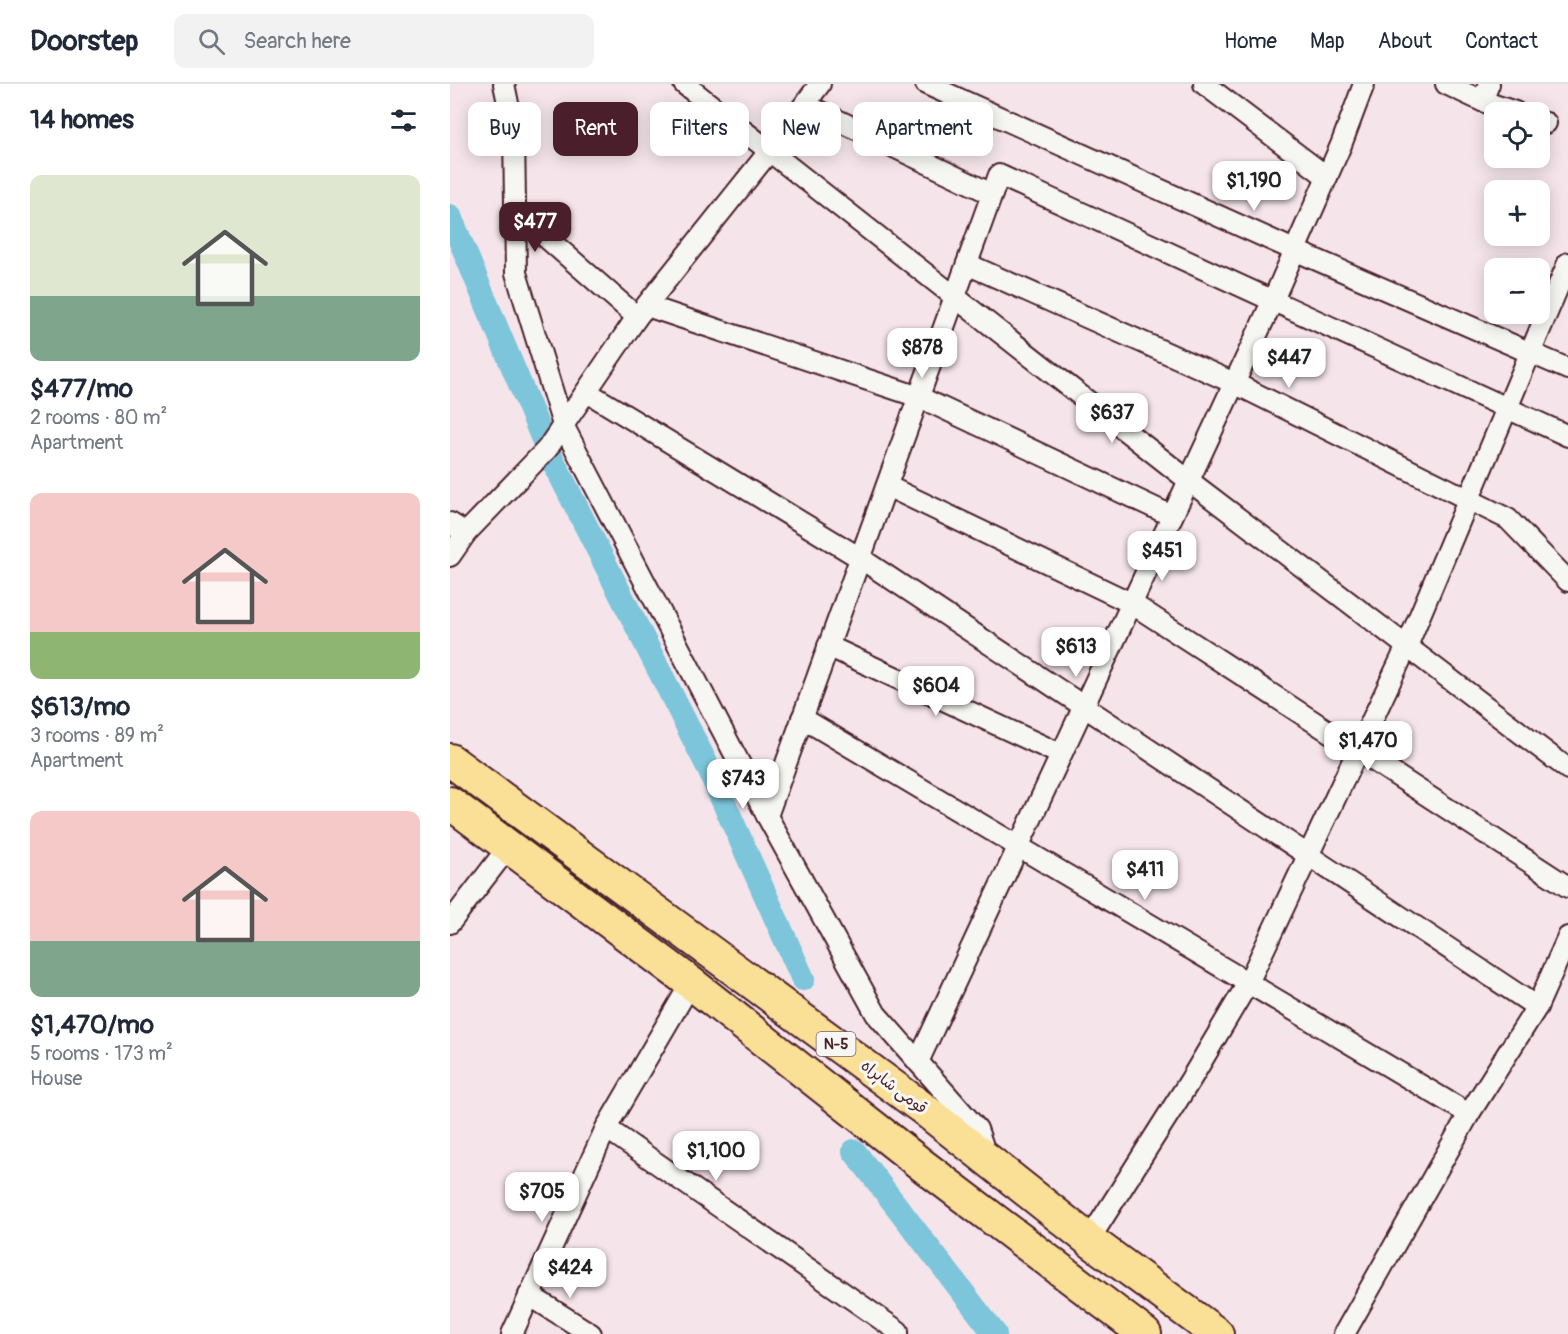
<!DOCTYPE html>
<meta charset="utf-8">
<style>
body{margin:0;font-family:Pangolin,"Playpen Sans Arabic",sans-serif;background:#f2f2f3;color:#1f2937;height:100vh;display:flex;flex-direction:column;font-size:22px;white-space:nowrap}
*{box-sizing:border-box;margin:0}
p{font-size:20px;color:#747a83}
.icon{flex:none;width:33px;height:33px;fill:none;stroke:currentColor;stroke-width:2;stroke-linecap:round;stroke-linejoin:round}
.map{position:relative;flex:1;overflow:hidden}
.drawer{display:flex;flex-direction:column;background:#fff;width:450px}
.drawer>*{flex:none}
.banner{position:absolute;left:18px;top:18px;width:570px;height:54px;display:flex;gap:12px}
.fabs{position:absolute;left:1034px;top:18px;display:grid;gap:12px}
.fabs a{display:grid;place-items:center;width:66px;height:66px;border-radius:12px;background:#fff;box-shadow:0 3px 15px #0003;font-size:30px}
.price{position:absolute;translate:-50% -51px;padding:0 14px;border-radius:12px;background:#fff;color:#222;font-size:20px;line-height:39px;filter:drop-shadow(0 2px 3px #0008)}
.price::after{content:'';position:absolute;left:50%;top:36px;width:18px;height:14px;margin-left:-9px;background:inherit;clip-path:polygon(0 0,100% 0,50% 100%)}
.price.selected{background:#4a1f2b;color:#fff}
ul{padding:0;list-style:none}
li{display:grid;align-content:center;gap:12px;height:318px;padding:0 30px}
li span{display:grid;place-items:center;height:186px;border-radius:12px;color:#555}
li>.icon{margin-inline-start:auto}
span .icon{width:108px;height:108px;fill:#fffc;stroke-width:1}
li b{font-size:26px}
h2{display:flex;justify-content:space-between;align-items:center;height:72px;padding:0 30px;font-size:26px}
.pill{padding:0 21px;border-radius:12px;background:#fff;box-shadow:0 3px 15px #0003;font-size:21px;line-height:54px}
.pill.selected{background:#4a1f2b;color:#fff}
header{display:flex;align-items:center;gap:36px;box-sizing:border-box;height:84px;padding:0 30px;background:#fff;border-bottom:2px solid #e0e1e3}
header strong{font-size:28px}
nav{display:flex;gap:33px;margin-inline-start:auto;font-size:21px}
.search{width:420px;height:54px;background:#f2f2f3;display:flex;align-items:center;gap:15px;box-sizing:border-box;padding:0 21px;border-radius:12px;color:#747a83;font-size:22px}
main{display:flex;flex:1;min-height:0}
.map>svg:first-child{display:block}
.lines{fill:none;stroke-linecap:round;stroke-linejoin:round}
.canal{stroke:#7bc5db;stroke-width:24}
.minor-casing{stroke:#4a1f2b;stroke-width:24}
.trunk-casing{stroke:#4a1f2b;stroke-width:36}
.minor{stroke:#f6f6f2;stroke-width:20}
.trunk{stroke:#fadf96;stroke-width:32}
.labels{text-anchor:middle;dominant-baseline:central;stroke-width:6;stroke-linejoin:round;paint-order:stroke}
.shield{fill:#f6f6f2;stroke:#7e6067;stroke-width:1.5}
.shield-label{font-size:15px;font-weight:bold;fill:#4a1f2b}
.street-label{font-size:16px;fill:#4a1f2b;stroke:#f6f6f2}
</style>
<header>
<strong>Doorstep</strong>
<div class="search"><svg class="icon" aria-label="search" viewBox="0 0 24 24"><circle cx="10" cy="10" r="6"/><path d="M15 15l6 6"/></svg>Search here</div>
<nav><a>Home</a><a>Map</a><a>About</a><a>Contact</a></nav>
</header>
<main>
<section class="drawer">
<h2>14 homes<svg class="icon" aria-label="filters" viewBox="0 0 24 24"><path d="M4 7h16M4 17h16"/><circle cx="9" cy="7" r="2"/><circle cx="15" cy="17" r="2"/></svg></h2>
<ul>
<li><span style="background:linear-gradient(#dfe7d0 65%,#7fa58c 0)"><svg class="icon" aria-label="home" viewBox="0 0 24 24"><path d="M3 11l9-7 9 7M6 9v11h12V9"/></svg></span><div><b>$477/mo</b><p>2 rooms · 80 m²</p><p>Apartment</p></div></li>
<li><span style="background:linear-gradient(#f6c9c9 75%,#8fb573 0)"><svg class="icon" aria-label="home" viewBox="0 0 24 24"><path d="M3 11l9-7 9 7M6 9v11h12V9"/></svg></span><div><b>$613/mo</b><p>3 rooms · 89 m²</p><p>Apartment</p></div></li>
<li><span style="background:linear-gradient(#f6c9c9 70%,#7fa58c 0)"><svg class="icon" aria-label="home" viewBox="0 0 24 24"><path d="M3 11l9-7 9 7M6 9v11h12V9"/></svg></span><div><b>$1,470/mo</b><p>5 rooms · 173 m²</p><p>House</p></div></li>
</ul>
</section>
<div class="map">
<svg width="1118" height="1250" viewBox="0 0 1118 1250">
<rect width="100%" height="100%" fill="#f5e5eb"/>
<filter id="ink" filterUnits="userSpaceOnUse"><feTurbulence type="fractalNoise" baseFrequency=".0167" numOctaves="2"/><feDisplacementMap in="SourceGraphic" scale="12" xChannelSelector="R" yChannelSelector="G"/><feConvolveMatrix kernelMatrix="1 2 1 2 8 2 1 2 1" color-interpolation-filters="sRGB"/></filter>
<g filter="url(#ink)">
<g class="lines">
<g class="canal">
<path d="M0,132L97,365L256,679L353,895"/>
<path d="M404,1067L545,1250"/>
</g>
<g class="minor-casing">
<g id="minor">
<path d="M54,0L64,48L66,189L113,341L317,732L426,930L527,1045L537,1074"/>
<path d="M234,0L738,396L1118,685"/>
<path d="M476,0L844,166L1118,285"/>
<path d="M754,0L877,93"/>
<path d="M996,0L1032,17L1065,28"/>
<path d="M1032,17L1039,0"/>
<path d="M356,21L542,110"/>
<path d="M1089,37L1096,39"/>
<path d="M67,128L187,233"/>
<path d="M517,180L784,299L1058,435L1118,497"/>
<path d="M197,222L469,313L722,432"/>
<path d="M137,308L410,474L1087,923"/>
<path d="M437,402L681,519L1118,803"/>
<path d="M0,439L16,449"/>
<path d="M0,472L16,449L97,365L187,233L318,69L370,0"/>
<path d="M378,562L610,670"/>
<path d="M352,634L1019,1030"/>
<path d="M317,732L549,91L1118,352"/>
<path d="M0,839L59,762"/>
<path d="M241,899L156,1044L448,1247V1250"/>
<path d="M468,978L823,216L891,61L914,0"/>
<path d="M639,1156L741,995L798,899L957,562L1118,179"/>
<path d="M79,1211L141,1250"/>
<path d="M62,1250L156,1044"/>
<path d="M894,1250L1019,1030L1087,923L1118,853"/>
</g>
</g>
<g class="trunk-casing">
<g id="trunk">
<path d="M0,676L471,1023L639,1156L767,1250"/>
<path d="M0,719L241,899L472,1081L695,1250"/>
</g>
</g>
<use href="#minor" class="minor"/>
<use href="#trunk" class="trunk"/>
</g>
</g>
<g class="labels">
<rect class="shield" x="366.5" y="948" width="39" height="24" rx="4.5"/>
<g class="shield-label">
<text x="386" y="960">N-5</text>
</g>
<g class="street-label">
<text transform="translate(444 1003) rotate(37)">قومی شاہراہ</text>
</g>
</g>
</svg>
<div class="fabs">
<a><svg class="icon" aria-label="locate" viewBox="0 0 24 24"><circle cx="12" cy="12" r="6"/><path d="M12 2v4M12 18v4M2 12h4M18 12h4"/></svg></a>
<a>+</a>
<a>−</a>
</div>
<b class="price" style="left:804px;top:128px">$1,190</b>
<b class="price selected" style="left:85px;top:169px">$477</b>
<b class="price" style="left:472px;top:295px">$878</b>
<b class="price" style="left:839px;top:305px">$447</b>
<b class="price" style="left:662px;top:360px">$637</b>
<b class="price" style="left:712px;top:498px">$451</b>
<b class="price" style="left:626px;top:594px">$613</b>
<b class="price" style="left:486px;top:633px">$604</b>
<b class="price" style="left:918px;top:688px">$1,470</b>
<b class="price" style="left:293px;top:726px">$743</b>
<b class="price" style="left:695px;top:817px">$411</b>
<b class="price" style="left:266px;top:1098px">$1,100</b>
<b class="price" style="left:92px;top:1139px">$705</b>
<b class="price" style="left:120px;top:1215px">$424</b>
<div class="banner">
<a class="pill">Buy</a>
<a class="pill selected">Rent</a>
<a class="pill">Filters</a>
<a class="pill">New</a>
<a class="pill">Apartment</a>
</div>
</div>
</main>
